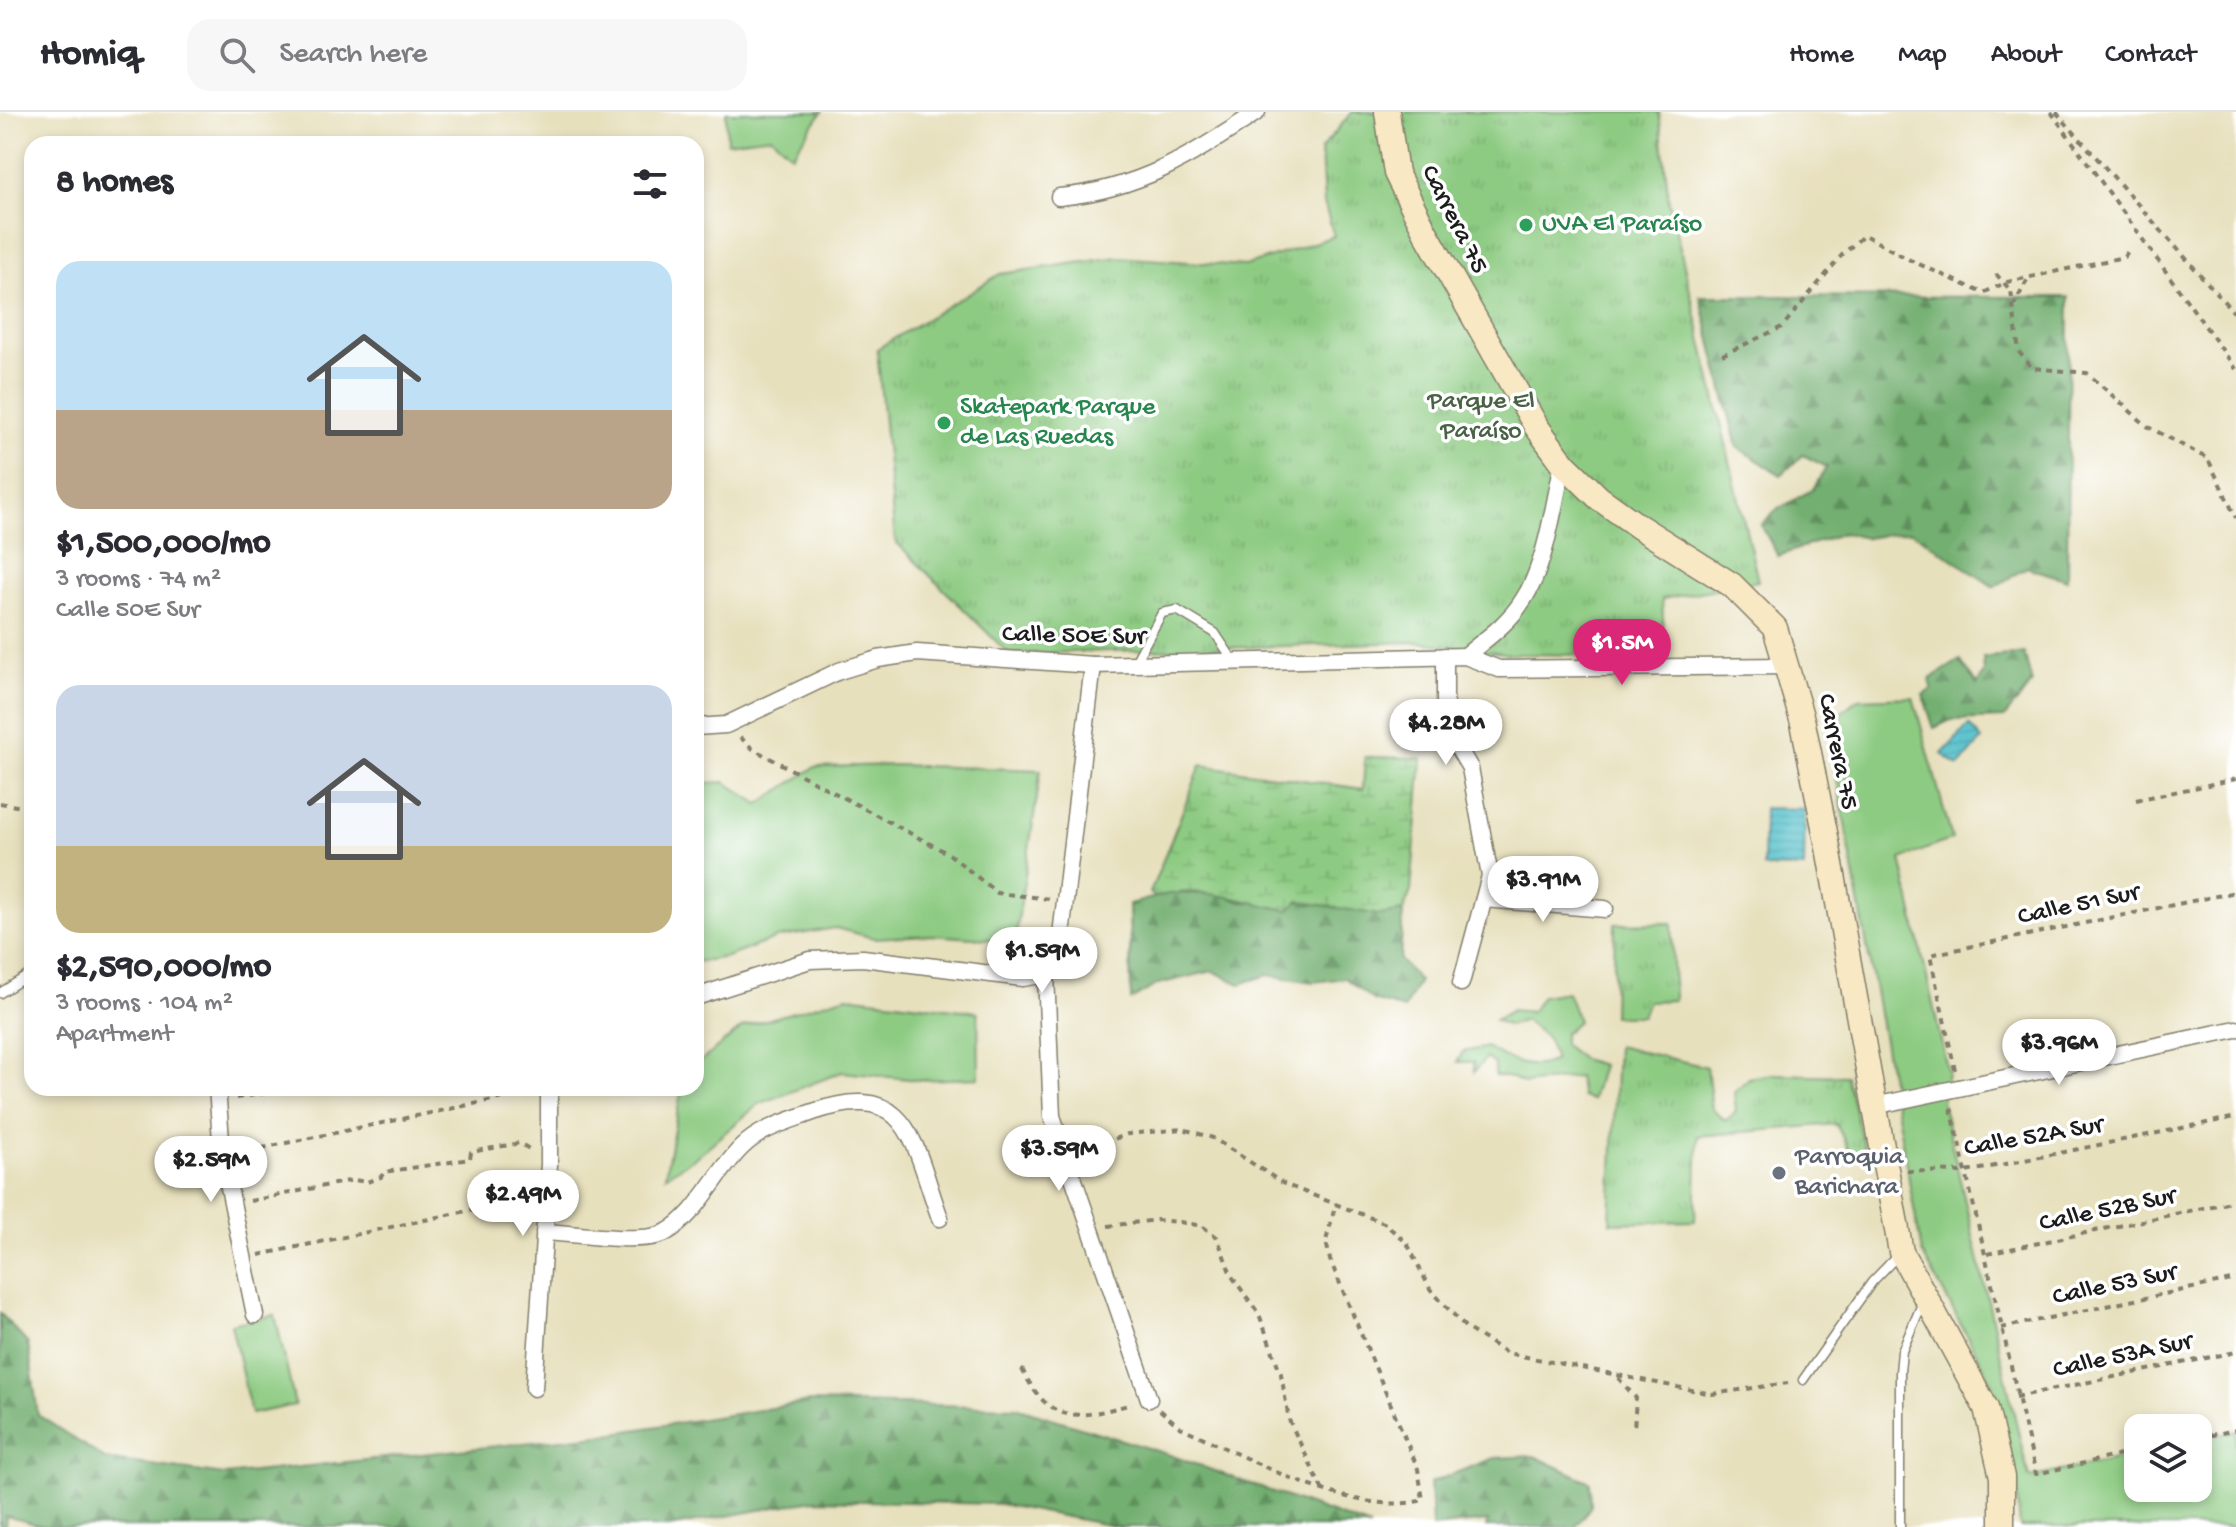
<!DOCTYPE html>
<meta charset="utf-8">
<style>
body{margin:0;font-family:"Gochi Hand",sans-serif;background:#f7f7f7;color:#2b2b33;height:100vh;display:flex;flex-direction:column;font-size:30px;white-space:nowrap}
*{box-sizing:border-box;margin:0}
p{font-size:26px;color:#7c7c81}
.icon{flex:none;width:44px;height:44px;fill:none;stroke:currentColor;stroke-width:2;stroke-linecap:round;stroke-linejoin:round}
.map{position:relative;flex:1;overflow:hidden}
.details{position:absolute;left:24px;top:24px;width:680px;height:960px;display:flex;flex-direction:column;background:#fff;border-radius:24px;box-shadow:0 4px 12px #0003}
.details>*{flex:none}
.controls{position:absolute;left:2124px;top:1302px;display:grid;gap:16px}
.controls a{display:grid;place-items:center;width:88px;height:88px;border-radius:16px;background:#fff;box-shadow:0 4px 12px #0003;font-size:40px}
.price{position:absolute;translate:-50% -68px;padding:0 18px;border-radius:28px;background:#fff;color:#222;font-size:26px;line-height:52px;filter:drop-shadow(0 2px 4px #0008)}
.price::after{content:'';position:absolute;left:50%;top:48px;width:24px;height:18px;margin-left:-12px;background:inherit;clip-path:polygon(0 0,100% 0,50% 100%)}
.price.selected{background:#db2777;color:#fff}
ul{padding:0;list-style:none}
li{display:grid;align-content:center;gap:16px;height:424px;padding:0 32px}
li span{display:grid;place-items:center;height:248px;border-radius:24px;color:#555}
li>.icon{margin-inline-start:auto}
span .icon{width:144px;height:144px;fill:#fffc;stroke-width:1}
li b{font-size:34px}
h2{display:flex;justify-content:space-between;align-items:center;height:96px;padding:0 32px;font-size:34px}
header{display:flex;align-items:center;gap:48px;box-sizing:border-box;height:112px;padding:0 40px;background:#fff;border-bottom:2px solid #e1e1e2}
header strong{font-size:38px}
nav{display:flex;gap:44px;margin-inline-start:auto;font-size:28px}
.search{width:560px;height:72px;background:#f7f7f7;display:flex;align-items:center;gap:20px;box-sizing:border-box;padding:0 28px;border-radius:24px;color:#7c7c81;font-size:30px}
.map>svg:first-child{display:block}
.green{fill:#8dcb82;stroke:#54744f;stroke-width:2}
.forest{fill:url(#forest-firs);stroke:#476646;stroke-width:2}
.wetland{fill:url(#wetland-marsh);stroke:#54744f;stroke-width:2}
.park{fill:url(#park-tufts);stroke:#54744f;stroke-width:2}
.water{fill:url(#water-rules);stroke:#376e74;stroke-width:2}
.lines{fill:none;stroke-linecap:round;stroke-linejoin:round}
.lane-casing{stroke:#827e6c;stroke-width:11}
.street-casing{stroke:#827e6c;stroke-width:19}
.secondary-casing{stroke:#827e6c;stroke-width:27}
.path{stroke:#827e6c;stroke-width:4;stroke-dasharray:6 6;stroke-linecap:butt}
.lane{stroke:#fff;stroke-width:8}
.street{stroke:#fff;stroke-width:16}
.secondary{stroke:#f8e8c3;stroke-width:24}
.leisure-dot{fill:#2e9e5b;stroke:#fff;stroke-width:3}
.worship-dot{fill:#6b7280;stroke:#fff;stroke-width:3}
.labels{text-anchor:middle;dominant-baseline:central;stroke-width:7;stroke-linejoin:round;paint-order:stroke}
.street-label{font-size:26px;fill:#1c1c1c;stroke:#fff}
.leisure-label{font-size:26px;fill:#27864d;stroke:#fff;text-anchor:start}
.park-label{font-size:26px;fill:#496245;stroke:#fff}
.worship-label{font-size:26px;fill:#5b616d;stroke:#fff;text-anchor:start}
</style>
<header>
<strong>Homiq</strong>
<div class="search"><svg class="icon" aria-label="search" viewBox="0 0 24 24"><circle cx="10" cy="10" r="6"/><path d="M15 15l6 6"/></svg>Search here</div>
<nav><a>Home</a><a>Map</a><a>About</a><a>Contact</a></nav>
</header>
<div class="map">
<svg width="2236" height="1415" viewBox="0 0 2236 1415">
<defs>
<pattern id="forest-firs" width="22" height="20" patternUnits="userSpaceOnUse" patternTransform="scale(2)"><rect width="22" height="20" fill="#72af70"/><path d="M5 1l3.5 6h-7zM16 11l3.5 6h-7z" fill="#5d8e5b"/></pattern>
<pattern id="wetland-marsh" width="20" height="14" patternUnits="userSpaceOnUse" patternTransform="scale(2)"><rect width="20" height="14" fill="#8dcb82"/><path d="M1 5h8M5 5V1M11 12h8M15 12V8" fill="none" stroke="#79ae70"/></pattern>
<pattern id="park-tufts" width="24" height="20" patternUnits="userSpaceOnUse" patternTransform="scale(2)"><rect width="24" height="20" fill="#8dcb82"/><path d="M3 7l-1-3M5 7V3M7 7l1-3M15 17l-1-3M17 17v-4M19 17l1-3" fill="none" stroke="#79ae70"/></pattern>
<pattern id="water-rules" width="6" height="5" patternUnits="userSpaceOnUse" patternTransform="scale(2)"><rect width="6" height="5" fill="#52c0cb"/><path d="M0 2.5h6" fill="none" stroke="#47a4ae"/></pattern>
</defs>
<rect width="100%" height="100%" fill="#fff"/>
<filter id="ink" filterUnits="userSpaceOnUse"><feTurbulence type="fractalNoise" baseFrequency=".0125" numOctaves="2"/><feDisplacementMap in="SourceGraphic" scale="16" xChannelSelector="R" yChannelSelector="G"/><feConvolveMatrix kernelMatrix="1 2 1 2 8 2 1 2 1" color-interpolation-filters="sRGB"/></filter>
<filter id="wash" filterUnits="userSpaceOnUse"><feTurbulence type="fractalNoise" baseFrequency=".006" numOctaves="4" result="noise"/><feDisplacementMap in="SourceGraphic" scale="32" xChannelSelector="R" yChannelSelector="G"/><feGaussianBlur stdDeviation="1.8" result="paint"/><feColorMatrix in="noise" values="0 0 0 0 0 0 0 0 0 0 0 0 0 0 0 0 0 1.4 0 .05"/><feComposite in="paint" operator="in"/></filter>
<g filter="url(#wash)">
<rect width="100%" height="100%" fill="#e7e0bd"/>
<g class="green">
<path d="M726,0H822L792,43L771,24L727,30Z"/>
<path d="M1913,585L1952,727L1901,747L1948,961L1942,990L2029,1366L2138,1342V1376H2198V1328L2236,1319V1415H2020L2015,1359L1991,1268L1922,1141L1827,611L1858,587Z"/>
<path d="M897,653L1041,658L1015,829L930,823L874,826L835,816L777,826L727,845L696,850V665L704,671L725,670L759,692L815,655Z"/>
<path d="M1567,880L1578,909L1564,922V933L1582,947L1602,953L1592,988L1582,985L1578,965L1525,972L1513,966L1495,964V952L1486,946L1474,960L1473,950H1457L1463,940L1487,935C1508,948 1530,961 1555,948L1548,927L1525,908L1509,914L1495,908L1512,898L1531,900L1542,884Z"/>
<path d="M847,884L978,900L979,966L918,968L842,960L759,992L696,1045L665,1064L682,976H696V953L743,915Z"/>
<path d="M275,1203L295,1293L251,1302L231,1212Z"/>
</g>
<g class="forest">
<path d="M1700,184L2069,185L2067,468L2027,455L1994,475L1911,419L1866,426L1843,421L1778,444L1761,413L1775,399L1813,377L1827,355L1803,343L1781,363L1737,335Z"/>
<path d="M2024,541L2032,571L2004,606L1951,608L1934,616L1923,583L1932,577L1930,567L1960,548L1977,573L1984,561L1983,546Z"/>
<path d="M1171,781L1223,782L1241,790L1298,789L1380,803L1403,799L1400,848L1419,869L1404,897L1373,888L1345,866L1313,870L1268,863L1240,872L1213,859L1158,872L1131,888L1129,792Z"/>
<path d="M0,1201L28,1232L38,1303L105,1347L225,1363L608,1322L809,1290L1016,1295L1167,1342L1370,1415H1118L999,1392L813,1388L669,1415H46L6,1404L5,1415H0Z"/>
<path d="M1534,1344L1590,1370L1591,1394L1575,1415H1486L1487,1409L1432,1415L1430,1371L1494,1346Z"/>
</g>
<path class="wetland" d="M1365,645L1422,646L1411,779L1403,799L1380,803L1299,789L1288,798C1243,790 1200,772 1155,785L1150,781L1201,653L1363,677Z"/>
<g class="park">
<path d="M1352,0H1659L1669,89L1758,469L1662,487L1665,544L1510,542L1419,530L1009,542L895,429L877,237L1000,162L1118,145L1245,154L1334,124L1324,91L1321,37Z"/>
<path d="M1672,811L1674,888L1648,889L1642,904H1613L1615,812Z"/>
<path d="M1617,934L1707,955L1712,997L1725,1009L1736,1000L1734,980L1749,966L1773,962L1846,964L1866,1043L1853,1046L1836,1012L1698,1024L1695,1109L1610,1111Z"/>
</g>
<g class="water">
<path d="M1969,613L1982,628L1959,654L1942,642Z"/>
<path d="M1764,696L1805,697L1804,756L1763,755Z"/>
</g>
</g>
<g filter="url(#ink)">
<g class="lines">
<g class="lane-casing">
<g id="lane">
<path d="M1134,552L1162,501L1177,498L1215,521L1233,548"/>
<path d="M0,881L32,861"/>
<path d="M1803,1268L1872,1170L1899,1142"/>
<path d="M1900,1415V1260L1902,1239L1922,1192"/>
</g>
</g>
<g class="street-casing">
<g id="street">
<path d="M1059,85C1137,78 1193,44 1257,0"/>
<path d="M1445,544V614L1470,656L1490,764L1461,871"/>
<path d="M1465,544C1486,527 1509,511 1523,488C1546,454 1554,391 1563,351"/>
<path d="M696,615L726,613L839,559L878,547L917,541L1093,553L1465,544L1499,557L1788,554"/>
<path d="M1484,787L1605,797"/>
<path d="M1046,862L1052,1004L1149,1287"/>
<path d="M696,885L810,848L863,846L1023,866L1046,862L1059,840L1093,553"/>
<path d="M217,976L222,1041L255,1203"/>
<path d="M1874,994L2236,917"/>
<path d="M544,1120C572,1121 642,1133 665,1121C698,1103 716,1060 742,1035C761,1016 789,1009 813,1000C911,966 913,1033 940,1106"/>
<path d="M534,1276L549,1052V976"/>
</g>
</g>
<g class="secondary-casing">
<path id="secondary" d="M1387,0L1396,61L1426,121L1536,314L1563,351L1599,386L1638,414L1732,473L1775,516L1803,611L1827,730L1901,1140L1986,1296L2002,1365V1415"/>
</g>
<g class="path">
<path d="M2051,0L2236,257"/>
<path d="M2056,0L2236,203"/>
<path d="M1996,162L2011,179L2019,240L2032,256L2087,261L2147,314L2208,347L2236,406"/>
<path d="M2013,195L2029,165"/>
<path d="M1722,243L1782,215L1842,143L1864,123L1910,148L1983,181L2007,170L2124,145L2129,138"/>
<path d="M740,625L753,637L949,742L997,781L1050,787"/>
<path d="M2136,688L2236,667"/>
<path d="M0,691L32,697"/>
<path d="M1955,958L1930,843L2236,780"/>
<path d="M236,986L297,976"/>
<path d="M1951,996L2036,1362L2138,1339"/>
<path d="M1081,1039L1128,1022L1183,1017L1213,1026L1284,1072L1384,1111L1407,1131L1430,1177L1466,1216L1507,1241L1712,1282L1788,1271"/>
<path d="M238,1041L531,980"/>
<path d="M1907,1059L1966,1060L2236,1005"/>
<path d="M250,1089L354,1068L367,1070L381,1065L384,1060L470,1047L471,1040L520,1031L532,1039"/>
<path d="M1108,1114L1157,1108L1180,1110L1202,1114L1217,1125L1231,1163L1259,1202L1281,1262L1289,1308L1323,1379"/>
<path d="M1987,1142L2236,1089"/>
<path d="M259,1143L528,1086"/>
<path d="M2001,1216L2236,1167"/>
<path d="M1022,1257C1051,1316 1078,1306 1132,1292"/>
<path d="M1618,1266L1636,1286L1634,1317"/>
<path d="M2016,1285L2236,1240"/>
<path d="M1160,1298L1180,1315C1246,1344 1351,1407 1423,1388L1418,1357L1330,1148L1326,1129L1336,1091"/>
<path d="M2198,1326L2236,1318"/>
</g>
<use href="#lane" class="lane"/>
<use href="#street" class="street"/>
<use href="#secondary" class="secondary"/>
</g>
</g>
<g class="leisure-dot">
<circle cx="1526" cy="113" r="8"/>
<circle cx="944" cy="311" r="8"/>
</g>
<circle class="worship-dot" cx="1779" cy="1061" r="8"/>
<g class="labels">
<g class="street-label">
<text transform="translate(1453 108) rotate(63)">Carrera 75</text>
<text transform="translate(1074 525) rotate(1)">Calle 50E Sur</text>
<text transform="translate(1836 640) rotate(78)">Carrera 75</text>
<text transform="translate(2079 794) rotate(-12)">Calle 51 Sur</text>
<text transform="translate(2034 1026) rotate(-10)">Calle 52A Sur</text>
<text transform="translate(2108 1099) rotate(-12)">Calle 52B Sur</text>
<text transform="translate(2115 1174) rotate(-12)">Calle 53 Sur</text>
<text transform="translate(2123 1245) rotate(-12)">Calle 53A Sur</text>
</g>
<g class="leisure-label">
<text x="1542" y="113">UVA El Paraíso</text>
<text x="960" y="296">Skatepark Parque<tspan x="960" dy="30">de Las Ruedas</tspan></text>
</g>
<g class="park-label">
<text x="1481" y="290">Parque El<tspan x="1481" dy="30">Paraíso</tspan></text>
</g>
<g class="worship-label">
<text x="1795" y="1046">Parroquia<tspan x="1795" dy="30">Barichara</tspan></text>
</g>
</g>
</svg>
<div class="controls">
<a><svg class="icon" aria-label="layers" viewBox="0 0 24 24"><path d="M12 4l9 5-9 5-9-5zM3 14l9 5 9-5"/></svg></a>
</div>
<b class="price selected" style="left:1622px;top:575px">$1.5M</b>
<b class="price" style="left:1446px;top:655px">$4.28M</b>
<b class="price" style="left:1543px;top:812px">$3.91M</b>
<b class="price" style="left:1042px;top:883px">$1.59M</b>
<b class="price" style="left:2059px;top:975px">$3.96M</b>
<b class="price" style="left:1059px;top:1081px">$3.59M</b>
<b class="price" style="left:211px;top:1092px">$2.59M</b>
<b class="price" style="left:523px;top:1126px">$2.49M</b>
<section class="details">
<h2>8 homes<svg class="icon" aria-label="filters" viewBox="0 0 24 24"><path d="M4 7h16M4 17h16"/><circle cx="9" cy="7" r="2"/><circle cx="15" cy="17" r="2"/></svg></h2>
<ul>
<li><span style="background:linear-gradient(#bfe0f5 60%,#b9a48a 0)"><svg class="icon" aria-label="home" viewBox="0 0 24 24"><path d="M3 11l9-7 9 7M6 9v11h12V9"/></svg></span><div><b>$1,500,000/mo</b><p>3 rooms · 74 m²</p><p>Calle 50E Sur</p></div></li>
<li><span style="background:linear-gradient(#c9d6e8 65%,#c2b280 0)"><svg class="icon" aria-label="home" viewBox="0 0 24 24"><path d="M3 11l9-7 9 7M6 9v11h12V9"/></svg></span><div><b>$2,590,000/mo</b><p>3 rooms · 104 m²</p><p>Apartment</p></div></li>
</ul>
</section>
</div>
